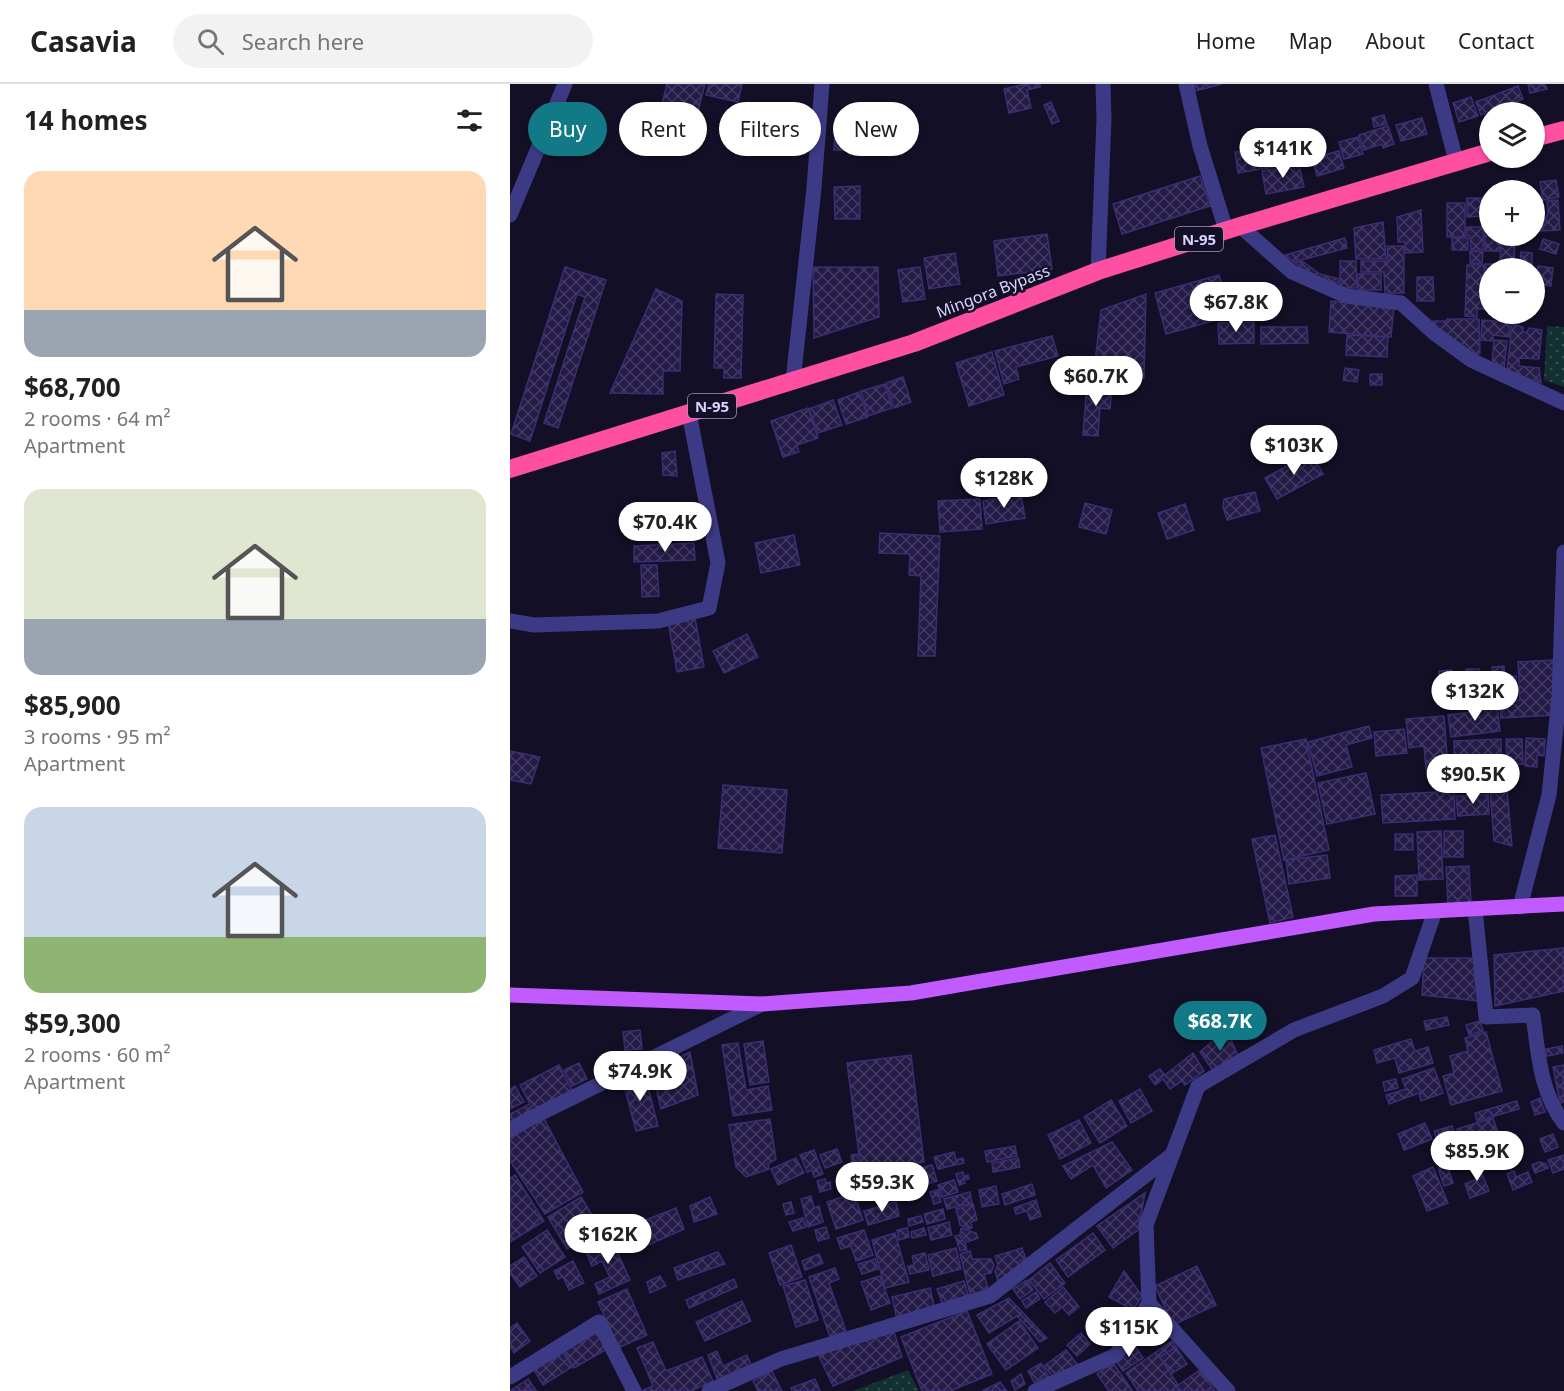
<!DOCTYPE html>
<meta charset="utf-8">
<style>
body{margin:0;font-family:"Noto Sans",sans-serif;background:#f2f2f2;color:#202124;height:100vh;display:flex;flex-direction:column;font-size:22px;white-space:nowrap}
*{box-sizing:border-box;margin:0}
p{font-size:20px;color:#757577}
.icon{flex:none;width:33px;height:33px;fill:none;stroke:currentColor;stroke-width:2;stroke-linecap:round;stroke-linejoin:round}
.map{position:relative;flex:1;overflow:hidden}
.drawer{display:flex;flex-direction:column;background:#fff;width:510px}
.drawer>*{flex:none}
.guide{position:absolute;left:18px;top:18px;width:570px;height:54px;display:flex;gap:12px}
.tools{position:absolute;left:969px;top:18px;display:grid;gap:12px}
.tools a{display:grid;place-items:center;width:66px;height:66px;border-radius:50%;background:#fff;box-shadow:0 2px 4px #0004;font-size:30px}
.price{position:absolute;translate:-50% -51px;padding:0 14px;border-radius:21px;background:#fff;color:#222;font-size:20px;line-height:39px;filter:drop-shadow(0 2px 3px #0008)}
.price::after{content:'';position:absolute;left:50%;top:36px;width:18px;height:14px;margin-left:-9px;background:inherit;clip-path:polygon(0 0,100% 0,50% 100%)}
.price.current{background:#127987;color:#fff}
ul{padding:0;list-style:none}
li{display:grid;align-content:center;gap:12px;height:318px;padding:0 24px}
li span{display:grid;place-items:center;height:186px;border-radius:18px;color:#555}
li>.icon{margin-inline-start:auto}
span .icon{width:108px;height:108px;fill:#fffc;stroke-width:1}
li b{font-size:26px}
h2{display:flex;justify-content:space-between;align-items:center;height:72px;padding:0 24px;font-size:26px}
.chip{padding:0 21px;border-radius:27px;background:#fff;box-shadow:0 2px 4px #0004;font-size:21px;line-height:54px}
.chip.current{background:#127987;color:#fff}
header{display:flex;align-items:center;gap:36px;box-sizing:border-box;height:84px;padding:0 30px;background:#fff;border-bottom:2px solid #e0e0e0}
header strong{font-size:28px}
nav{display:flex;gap:33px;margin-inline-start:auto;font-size:21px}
.search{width:420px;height:54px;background:#f2f2f2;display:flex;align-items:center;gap:15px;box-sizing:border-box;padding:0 21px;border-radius:33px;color:#757577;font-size:22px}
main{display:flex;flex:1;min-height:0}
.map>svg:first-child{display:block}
.grass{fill:url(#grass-dots)}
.building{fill:url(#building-cross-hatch);stroke:#3b2d73;stroke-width:1.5}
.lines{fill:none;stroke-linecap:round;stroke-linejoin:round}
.minor{stroke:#3d3a85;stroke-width:15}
.major{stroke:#c25bff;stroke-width:15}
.highway{stroke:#ff4fa3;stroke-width:18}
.labels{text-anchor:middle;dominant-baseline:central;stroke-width:5;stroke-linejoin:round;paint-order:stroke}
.shield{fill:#130f26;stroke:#9e99be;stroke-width:1.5}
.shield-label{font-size:15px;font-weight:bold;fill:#d9d4ff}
.street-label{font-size:16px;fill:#d9d4ff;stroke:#130f26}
</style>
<header>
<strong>Casavia</strong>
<div class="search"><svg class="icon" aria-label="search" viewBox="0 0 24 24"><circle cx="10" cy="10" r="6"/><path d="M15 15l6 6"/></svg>Search here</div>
<nav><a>Home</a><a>Map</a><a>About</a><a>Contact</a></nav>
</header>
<main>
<section class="drawer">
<h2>14 homes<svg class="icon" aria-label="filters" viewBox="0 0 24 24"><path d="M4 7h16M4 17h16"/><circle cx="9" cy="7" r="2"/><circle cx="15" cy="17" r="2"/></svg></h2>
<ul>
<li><span style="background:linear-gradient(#ffd9b3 75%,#9aa5b1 0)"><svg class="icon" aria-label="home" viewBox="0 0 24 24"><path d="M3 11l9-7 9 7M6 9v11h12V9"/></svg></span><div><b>$68,700</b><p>2 rooms · 64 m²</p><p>Apartment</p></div></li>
<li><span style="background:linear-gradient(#dfe7d0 70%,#9aa5b1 0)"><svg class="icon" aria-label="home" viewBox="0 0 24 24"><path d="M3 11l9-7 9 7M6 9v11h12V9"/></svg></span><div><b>$85,900</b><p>3 rooms · 95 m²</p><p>Apartment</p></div></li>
<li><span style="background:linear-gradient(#c9d6e8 70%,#8fb573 0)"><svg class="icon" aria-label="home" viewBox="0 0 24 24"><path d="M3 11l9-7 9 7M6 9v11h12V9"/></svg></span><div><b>$59,300</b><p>2 rooms · 60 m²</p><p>Apartment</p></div></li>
</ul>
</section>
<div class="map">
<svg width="1054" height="1307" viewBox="0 0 1054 1307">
<defs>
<pattern id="grass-dots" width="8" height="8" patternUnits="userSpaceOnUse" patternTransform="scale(1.5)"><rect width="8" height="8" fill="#12302f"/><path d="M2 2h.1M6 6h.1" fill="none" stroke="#344d4e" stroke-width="1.8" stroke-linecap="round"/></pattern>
<pattern id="building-cross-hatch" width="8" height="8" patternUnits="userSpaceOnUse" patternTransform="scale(1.5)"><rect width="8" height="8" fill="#241b47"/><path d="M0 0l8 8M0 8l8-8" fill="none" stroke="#433b63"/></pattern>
</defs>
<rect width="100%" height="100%" fill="#130f26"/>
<g class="grass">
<path d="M1037,242L1054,243V303L1034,296Z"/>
<path d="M398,1286L409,1307H343Z"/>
</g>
<g class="building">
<path d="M157,0H195L180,58L134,46L138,29L149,32Z"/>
<path d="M199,0H232L228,18L196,11Z"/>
<path d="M530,0V3L517,6L521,24L499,29L494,5L515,0Z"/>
<path d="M684,0H712L685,7Z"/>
<path d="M1018,0H1035L1037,5L1020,9Z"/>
<path d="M1008,2L1013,15L971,31L966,18Z"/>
<path d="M961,13L968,32L949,38L943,19Z"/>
<path d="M541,18L549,37L542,40L534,21Z"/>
<path d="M380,22L381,31L365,33L364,24Z"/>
<path d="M874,31L877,40L864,43L862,34Z"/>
<path d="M912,34L917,50L891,57L886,41Z"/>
<path d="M325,42L355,43L354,67L324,66Z"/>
<path d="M878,42L884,60L873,64L872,60L854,66L849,51Z"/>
<path d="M848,53L853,70L834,75L829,58Z"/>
<path d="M778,59L781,80L728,89L725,68Z"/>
<path d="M829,67L834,84L807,92L802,74Z"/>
<path d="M789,81L794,103L756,110L752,87Z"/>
<path d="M690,92L700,122L612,150L603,120Z"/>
<path d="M1046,96L1049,113L1033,116L1030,98Z"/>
<path d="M350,102V135H325L324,103Z"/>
<path d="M957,114H973V132L957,133Z"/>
<path d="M1048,116L1050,146L1030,147L1038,129L1037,117Z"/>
<rect x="937" y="119" width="18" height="34"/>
<path d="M980,125V152H990V167H975L974,127Z"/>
<path d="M911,126L913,168L895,169V158H888L887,133Z"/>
<path d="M873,138L876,175H846L844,144Z"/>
<path d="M956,143H973V166H961L960,152H957Z"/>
<path d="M537,150L542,185L488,192L484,157Z"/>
<path d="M835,154L837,164L784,178L775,171Z"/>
<rect x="942" y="154" width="16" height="12"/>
<path d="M1033,155L1049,160L1046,170L1030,165Z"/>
<path d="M991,156H1005L1004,178H990Z"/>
<path d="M877,162H894V209H875L874,188H851V177H878Z"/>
<path d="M960,167L973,168L972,180L960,179Z"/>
<path d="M1011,168L1022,169V180H1010Z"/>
<path d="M445,169L450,200L419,205L414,174Z"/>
<path d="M792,177L810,190L829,195V199L811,197L785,179Z"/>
<path d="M830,177H846L847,204H830Z"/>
<path d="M975,180H988V184H980V191H975Z"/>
<path d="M957,181H974L973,225H967V233L955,232Z"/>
<path d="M1028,182L1043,184L1041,202L1025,200Z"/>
<path d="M55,183L96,196L48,344L34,339L75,213L67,210L20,357L1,350Z"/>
<path d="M303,183H368L369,233L304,254Z"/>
<path d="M410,183L415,215L393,218L388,186Z"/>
<rect x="848" y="190" width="23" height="16"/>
<path d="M709,191L721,232L656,250L645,209Z"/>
<path d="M907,193H923L924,217H907Z"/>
<path d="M146,205L172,217L170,287H153V310L100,309Z"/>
<path d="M206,210L233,211L231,294H214V284H204Z"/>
<path d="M636,210L634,294L583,297L591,226Z"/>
<path d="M821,217L884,222L881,253L819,248Z"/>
<path d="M937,235H969L970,269L965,273L923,244V237H937Z"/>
<path d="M972,236L1000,238L999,253L983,251V257L971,256Z"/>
<path d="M744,238V259L709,260L708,239Z"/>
<path d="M1002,240L1013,243V248H1017L1019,244L1032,246L1029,275L1009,274V282L1029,284L1031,299L997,287Z"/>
<path d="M751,243H797L798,259L751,260Z"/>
<path d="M837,251L878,253L877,273L836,271Z"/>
<path d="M542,252L548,272L506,283L509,295L494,300L485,267Z"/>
<path d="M984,256L997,257L994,285L982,281Z"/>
<path d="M482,268L494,311L459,322L446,279Z"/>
<path d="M835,284L849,286L847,298L833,296Z"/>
<rect x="860" y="290" width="12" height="11"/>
<path d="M393,293L401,318L384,324L376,299Z"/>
<path d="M375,300L382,324L358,332L351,307Z"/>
<path d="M577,300L602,302L600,325L590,324L588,352L573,351Z"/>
<path d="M349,308L358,333L336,340L328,316Z"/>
<path d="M323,316L332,341L308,349L299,325Z"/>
<path d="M298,324L308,354L287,361L289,368L273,373L261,337Z"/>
<path d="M165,367L167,392L153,391L152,369Z"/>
<path d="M801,369L813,390L767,415L755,394Z"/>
<path d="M745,408L750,427L717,436L713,423L714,415Z"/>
<path d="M511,410L515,434L476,440L473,417Z"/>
<path d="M470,415L472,445L430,448L428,417Z"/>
<path d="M575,419L602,426L596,450L569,443Z"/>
<path d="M675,420L684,446L657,455L648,429Z"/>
<path d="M370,449L430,452L425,572H408L411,492L399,491L400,470L369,469Z"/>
<path d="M284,451L290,481L251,489L245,459Z"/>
<path d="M184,459L185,476L124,478V462Z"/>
<path d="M131,481H147L149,512L132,513Z"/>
<path d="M185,534L194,583L167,588L158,538Z"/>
<path d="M237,550L248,573L214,589L203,567Z"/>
<path d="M1043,576L1046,631L991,634L990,617L1010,616L1008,578Z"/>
<path d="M994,582L995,593L1006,592L1007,612L984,614L982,583Z"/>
<path d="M956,585H969V595H982L983,619H957Z"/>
<path d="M942,586L943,598L953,599L954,620L931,622L929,587Z"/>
<path d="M987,620L990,647L941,653L938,631L971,627L970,622Z"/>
<path d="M934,632L938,684L916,686L914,662L899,664L896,635Z"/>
<path d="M859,642L862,654L836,661L842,683L807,692L798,658Z"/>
<path d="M894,645L897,669L866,672L864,648Z"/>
<path d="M1016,654L1035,655L1034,672L1027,671V683L1015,682Z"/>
<path d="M796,655L819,766L774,776L751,664Z"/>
<path d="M991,655L992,699L945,701L944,657Z"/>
<path d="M996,655H1012L1013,680L997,681Z"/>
<path d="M0,667L30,673L21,700L0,696Z"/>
<path d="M856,689L865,730L817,740L808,699Z"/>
<path d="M213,701L277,706L272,769L208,764Z"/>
<path d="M997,706L1002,762L984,757L980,707Z"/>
<path d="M944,707L945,735L873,739L871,711Z"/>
<path d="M978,710L979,730L948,732L946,712Z"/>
<path d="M931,747L933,795L909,796L907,748Z"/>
<rect x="934" y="747" width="19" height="26"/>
<rect x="885" y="750" width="18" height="16"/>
<path d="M765,751L783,833L760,839L742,755Z"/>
<path d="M817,771L820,794L779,800L776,776Z"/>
<path d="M959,782L961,819L938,820L936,783Z"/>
<path d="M907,791V812H885V792Z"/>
<path d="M1054,864V907L985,922L984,871Z"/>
<path d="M914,874H965L968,917L912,911Z"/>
<path d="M937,933L939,941L916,946L914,937Z"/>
<path d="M970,937L973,947L959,951L956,941Z"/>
<path d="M717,945L728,972L704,988L690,968Z"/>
<path d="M130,946L132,965L115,966L113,948Z"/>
<path d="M976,948L992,1007L941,1021L933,992L944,989L940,972L958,967L955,954Z"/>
<path d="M901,955L905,967L918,963L923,979L889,989L885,974L867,979L864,966Z"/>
<path d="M253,957L259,998L240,1001L234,960Z"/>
<path d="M228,959L236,1006L258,1002L262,1026L223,1032L212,961Z"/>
<path d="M1052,962L1053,969L1037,972L1036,965Z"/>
<path d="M180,968L188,1011L151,1025L142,987Z"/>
<path d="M683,969L694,987L675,1001L672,997L660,1005L653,995L645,1001L639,992L650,985L655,991Z"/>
<path d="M401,971L414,1078L351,1086L337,979Z"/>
<path d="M69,979L77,995L62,1002L54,986Z"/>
<path d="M49,981L64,1010L0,1042V1030L20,1020L10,1001Z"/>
<path d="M1054,981V1018L1050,1019L1043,983Z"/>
<path d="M924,984L933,1009L911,1017L909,1009L879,1020L876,1011L896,1005L892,995Z"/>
<path d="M134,988L148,1042L126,1047L112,994Z"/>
<path d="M886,995L888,1004L875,1007L873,998Z"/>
<path d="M5,1002L14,1018L0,1025V1005Z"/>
<path d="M630,1005L642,1027L621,1039L609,1017Z"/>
<path d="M1030,1014L1035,1028L1025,1031L1021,1018Z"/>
<path d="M601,1016L617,1042L590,1059L574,1033Z"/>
<path d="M1007,1017L1009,1025L967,1037L965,1029Z"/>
<path d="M32,1031L73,1108L35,1130L0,1077V1052Z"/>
<path d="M983,1034L990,1055L953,1066L947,1045Z"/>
<path d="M260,1035L266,1075L258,1080L259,1085L236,1093L226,1083L219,1041Z"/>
<path d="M569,1036L581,1059L550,1075L538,1051Z"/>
<path d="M915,1039L922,1055L894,1066L888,1050Z"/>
<path d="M942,1042L948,1061L939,1064L936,1054L927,1057L924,1047Z"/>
<path d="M1043,1050L1048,1063L1035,1068L1030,1055Z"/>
<path d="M602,1058L622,1086L596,1104L583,1081L561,1095L553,1082Z"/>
<path d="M505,1062L507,1072L477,1078L475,1067Z"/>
<path d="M327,1065L332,1078L315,1084L310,1071Z"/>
<path d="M304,1066L313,1090L304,1093L302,1086L297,1088L290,1071Z"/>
<path d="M444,1068L446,1076L453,1074L454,1079L428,1085L424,1073Z"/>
<path d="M347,1070L349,1086L344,1087L341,1071Z"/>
<path d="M1054,1071V1085L1043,1089L1038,1076Z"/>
<path d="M286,1074L294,1089L268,1101L261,1085Z"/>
<path d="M508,1074L510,1083L483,1088L482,1079Z"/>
<path d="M966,1075L979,1107L960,1114L955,1100L967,1095L960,1078Z"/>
<path d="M1029,1078L1036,1080L1038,1084L1025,1089L1022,1081Z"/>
<path d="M422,1081L427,1097L404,1104L399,1087Z"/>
<path d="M937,1081L943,1099L934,1102L928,1084Z"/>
<path d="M923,1083L938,1119L917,1127L903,1092Z"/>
<path d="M1004,1087L1006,1093L1018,1088L1022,1098L1003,1106L997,1090Z"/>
<path d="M453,1088L454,1092L458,1091L459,1095L454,1096L455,1099L449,1101L446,1090Z"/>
<path d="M348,1089L351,1099L345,1101L344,1097L329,1101L327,1095Z"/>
<path d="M5,1091L34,1137L0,1158V1094Z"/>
<path d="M315,1095L316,1099L320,1098L321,1105L310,1108L307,1097Z"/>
<path d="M444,1096L448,1108L432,1113L428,1101Z"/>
<path d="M522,1100L525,1111L495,1121L492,1110Z"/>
<path d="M486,1102L489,1120L472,1123L469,1106Z"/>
<path d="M428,1106L431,1118L424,1120L420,1108Z"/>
<path d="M460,1108L462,1119L437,1125L434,1115Z"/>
<path d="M344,1109L353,1136L326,1145L317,1118Z"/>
<path d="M635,1109L628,1146L603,1164L587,1142Z"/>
<path d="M301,1112L304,1124L309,1122L313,1138L298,1143L291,1115Z"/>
<path d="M71,1113L90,1144L57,1165L38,1133Z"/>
<path d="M200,1113L207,1130L184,1138L180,1122Z"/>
<path d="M526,1116L531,1132L520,1136L517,1127L506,1130L504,1124Z"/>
<path d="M281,1118L284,1129L276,1131L273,1120Z"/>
<path d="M386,1118L389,1132L358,1141L354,1127Z"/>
<path d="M463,1120L467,1136L461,1138L462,1144L459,1145L450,1141L446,1125Z"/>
<path d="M166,1124L174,1145L127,1166L118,1143Z"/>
<path d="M433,1125L435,1135L417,1140L414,1130Z"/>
<path d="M411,1132L413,1138L399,1142L398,1135Z"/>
<path d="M293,1134L296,1143L283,1147L279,1138Z"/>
<path d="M439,1138L442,1151L421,1156L418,1144Z"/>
<path d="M316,1143L319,1154L308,1157L305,1146Z"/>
<path d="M397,1144L399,1153L389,1156L387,1146Z"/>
<path d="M414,1144L416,1151L402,1154L401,1148Z"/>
<path d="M451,1144L466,1149L468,1154L457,1158L450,1150Z"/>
<path d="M37,1146L55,1173L30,1189L12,1163Z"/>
<path d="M354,1146L363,1171L346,1177L341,1162L331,1165L327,1154Z"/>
<path d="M385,1149L399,1198L375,1204L362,1156Z"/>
<path d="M583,1149L595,1166L558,1193L546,1176Z"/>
<path d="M449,1151L455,1159L457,1166L450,1167L445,1152Z"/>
<path d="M101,1154L120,1196L89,1210L85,1200L100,1193L92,1177L82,1182L75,1166Z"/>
<path d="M281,1161L292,1193L270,1201L259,1169Z"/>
<path d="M446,1164L451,1185L423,1192L418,1171Z"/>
<path d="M512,1164L516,1175L508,1178L510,1185L488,1197L485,1187L488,1181L485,1172Z"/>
<path d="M460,1167L462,1175H481L484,1181L481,1189L474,1190L479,1209L461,1214L450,1170Z"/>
<path d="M208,1168L215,1180L168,1196L164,1184Z"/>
<path d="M415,1169L419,1186L400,1190L398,1182L404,1181L402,1172Z"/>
<path d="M309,1170L313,1179L295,1186L292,1177Z"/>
<path d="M14,1173L27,1192L10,1203L0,1189V1182Z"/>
<path d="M365,1175L368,1185L352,1190L348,1180Z"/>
<path d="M63,1177L74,1199L59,1206L53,1193L48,1195L44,1187Z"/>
<path d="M540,1179L555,1199L534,1215L519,1196Z"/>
<path d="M687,1182L706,1221L663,1241L645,1202Z"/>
<path d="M325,1184L329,1195L319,1199L336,1247L320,1253L299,1193Z"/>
<path d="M614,1187L632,1212L623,1226L599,1213Z"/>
<path d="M150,1192L156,1202L140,1209L137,1198Z"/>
<path d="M370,1192L380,1219L361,1226L351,1198Z"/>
<path d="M224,1195L227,1203L179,1224L176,1216Z"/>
<path d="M295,1196L308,1236L286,1243L273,1202Z"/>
<path d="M517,1196L523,1206L510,1215L503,1205Z"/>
<path d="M454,1197L459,1214L433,1222L427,1205Z"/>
<path d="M553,1203L569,1223L559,1231L552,1223L545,1229L535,1218Z"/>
<path d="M420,1204L425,1226L387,1235L382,1213Z"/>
<path d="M117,1205L137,1251L108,1264L88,1218Z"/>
<path d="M526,1208L530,1215L516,1224L512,1217Z"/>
<path d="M499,1214L537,1254L530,1258L507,1232L479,1249L467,1231Z"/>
<path d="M232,1217L241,1237L195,1257L186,1238Z"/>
<path d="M457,1227L482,1290L440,1307H412L391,1253Z"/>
<path d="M648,1232L656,1244L645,1251L637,1240Z"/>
<path d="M509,1237L528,1264L496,1286L477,1260Z"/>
<path d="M7,1239L20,1257L4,1269L0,1262V1244Z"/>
<path d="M383,1245L392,1273L323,1302L307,1268Z"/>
<path d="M90,1247L99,1264L64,1284L54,1267Z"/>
<path d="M571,1249L580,1260L567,1272L557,1261Z"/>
<path d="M662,1257L666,1263L650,1273L668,1301L690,1286L705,1307H628L616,1289Z"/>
<path d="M143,1258L156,1287L192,1273L203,1297L181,1307H131L143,1302L127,1264Z"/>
<path d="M624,1260L633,1274L613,1287L604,1274Z"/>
<path d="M666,1263L677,1280L661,1290L650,1273Z"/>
<path d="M556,1266L567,1280L546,1297L534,1282Z"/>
<path d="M207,1267L213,1282L237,1271L241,1281L207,1295L198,1271Z"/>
<path d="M53,1268L62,1283L33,1301L24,1286Z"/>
<path d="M531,1279L539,1293L524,1298L518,1287Z"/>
<path d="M603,1279L622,1306L620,1307H599L587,1290Z"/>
<path d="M262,1287L272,1307H248L243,1297Z"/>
<path d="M511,1290L515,1300L505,1306L501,1297Z"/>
<path d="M18,1295L26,1306L0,1307Z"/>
<path d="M305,1295L310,1307H282L281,1304Z"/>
<path d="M490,1298L497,1307H472Z"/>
</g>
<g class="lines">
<g class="minor">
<path d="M676,0L690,62L716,146"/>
<path d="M926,0L946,77"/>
<path d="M0,131L55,0"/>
<path d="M730,142L782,188L836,212L891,219L924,249L961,276L1054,319"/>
<path d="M588,187L594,35L593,0"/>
<path d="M283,297L304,104L312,0"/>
<path d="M0,537L24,541L148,537L199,524L208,479L179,329"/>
<path d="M1010,823L1039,711L1049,614L1054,468"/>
<path d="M965,825L976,933L1023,931C1028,967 1030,1009 1054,1039"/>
<path d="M0,1046L17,1036L252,920"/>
<path d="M639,1219L718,1307"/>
<path d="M0,1293L89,1238L124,1307"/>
<path d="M199,1307L271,1275L480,1212L663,1070"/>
<path d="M525,1307L606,1271L639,1219L636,1141L688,1002L784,946L873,912L902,894L925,827"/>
</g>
<path class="major" d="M0,911L252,920L401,909L864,830L1054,820"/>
<g class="highway">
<path d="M1024,54L1054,46"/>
<path d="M0,385L404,259L588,187L730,142L980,68"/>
</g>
</g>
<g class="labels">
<g class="shield">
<rect x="665" y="143" width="48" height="24" rx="4.5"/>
<rect x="178" y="310" width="48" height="24" rx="4.5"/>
</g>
<g class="shield-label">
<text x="689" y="155">N-95</text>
<text x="202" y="322">N-95</text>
</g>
<g class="street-label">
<text transform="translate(483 207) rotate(-21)">Mingora Bypass</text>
</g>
</g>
</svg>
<div class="tools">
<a><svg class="icon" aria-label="layers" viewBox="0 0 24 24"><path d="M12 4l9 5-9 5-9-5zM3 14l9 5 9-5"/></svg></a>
<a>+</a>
<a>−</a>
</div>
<b class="price" style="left:773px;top:95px">$141K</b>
<b class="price" style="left:726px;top:249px">$67.8K</b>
<b class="price" style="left:586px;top:323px">$60.7K</b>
<b class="price" style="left:784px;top:392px">$103K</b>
<b class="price" style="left:494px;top:425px">$128K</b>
<b class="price" style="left:155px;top:469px">$70.4K</b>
<b class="price" style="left:965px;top:638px">$132K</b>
<b class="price" style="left:963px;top:721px">$90.5K</b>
<b class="price current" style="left:710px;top:968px">$68.7K</b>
<b class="price" style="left:130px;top:1018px">$74.9K</b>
<b class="price" style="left:967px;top:1098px">$85.9K</b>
<b class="price" style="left:372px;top:1129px">$59.3K</b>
<b class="price" style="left:98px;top:1181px">$162K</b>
<b class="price" style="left:619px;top:1274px">$115K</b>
<div class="guide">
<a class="chip current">Buy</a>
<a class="chip">Rent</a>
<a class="chip">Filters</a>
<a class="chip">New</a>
</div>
</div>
</main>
